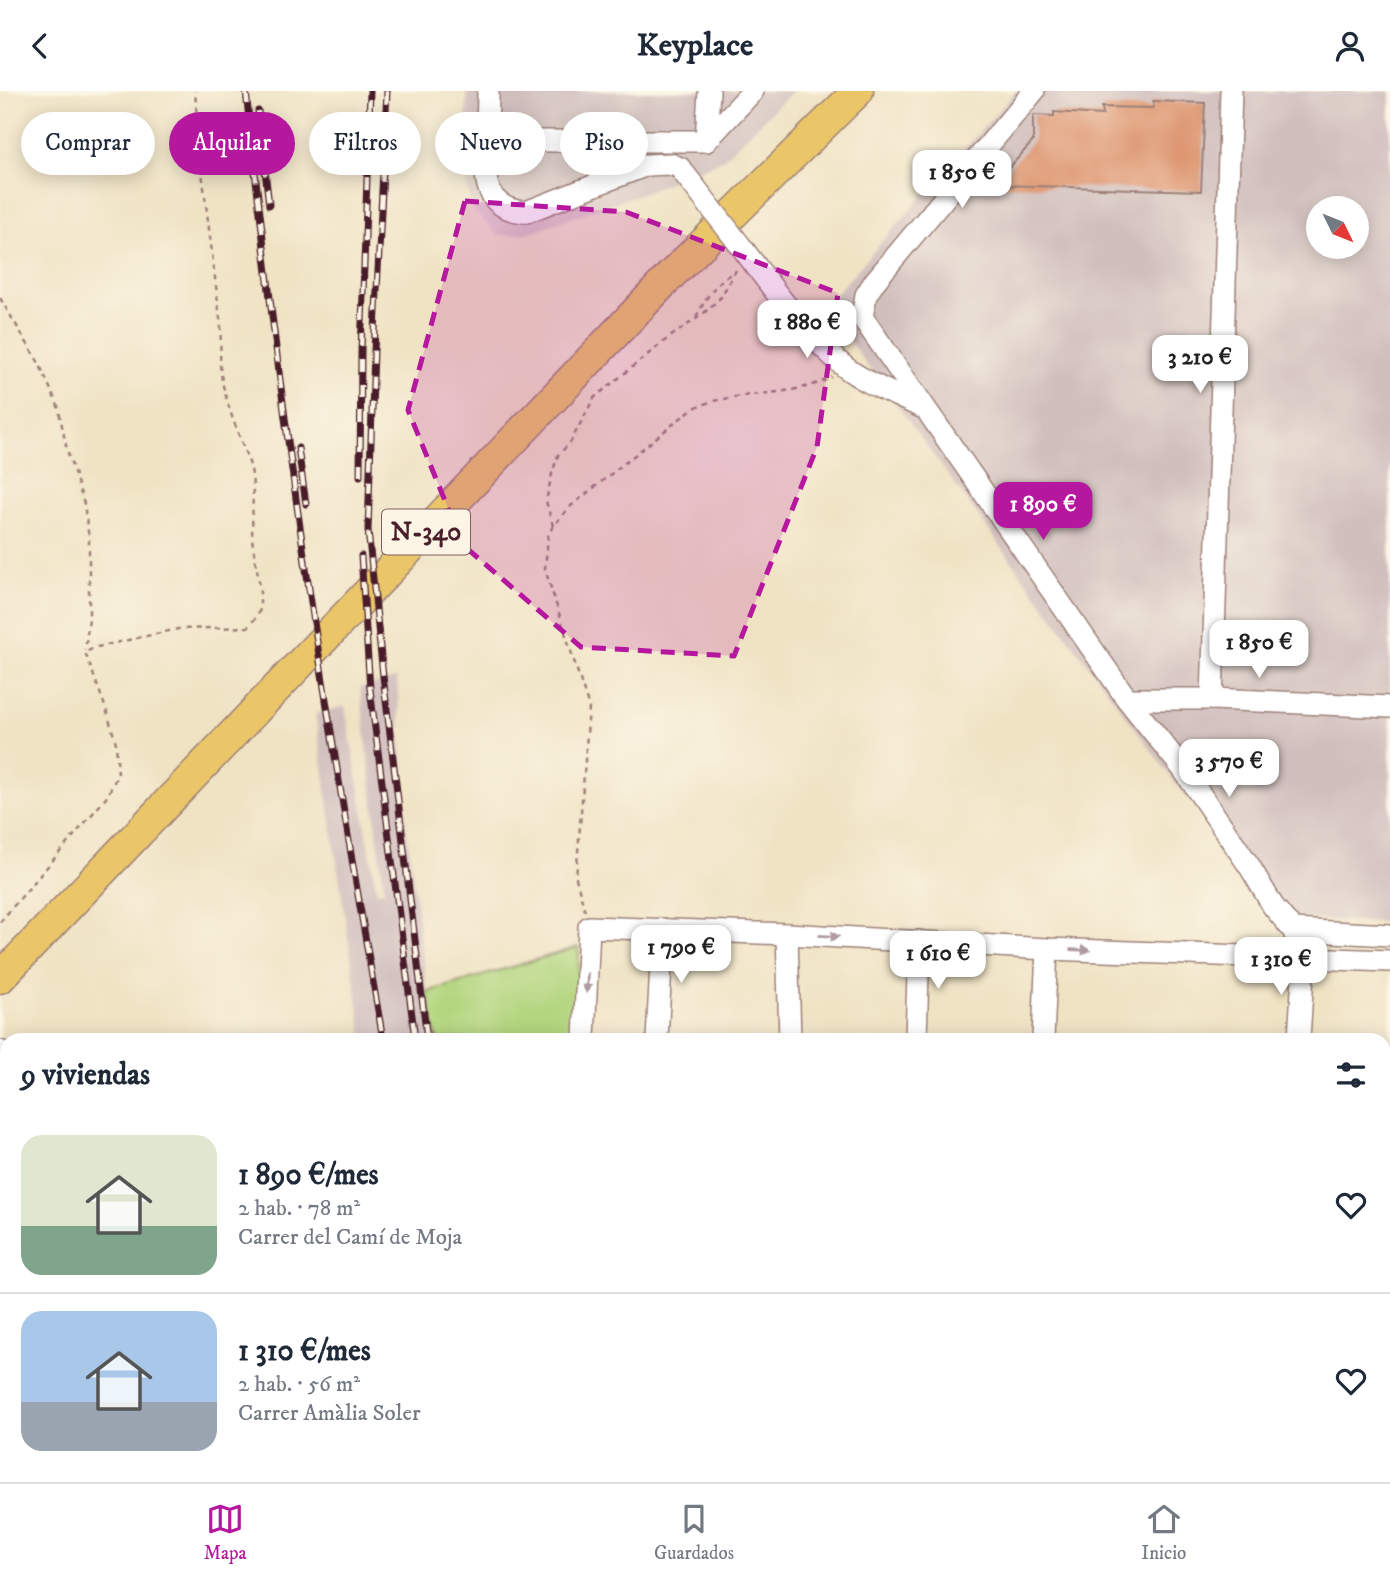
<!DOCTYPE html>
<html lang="es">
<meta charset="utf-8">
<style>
body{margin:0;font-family:"IM FELL DW Pica",serif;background:#f6f6f7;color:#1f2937;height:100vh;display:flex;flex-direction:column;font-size:26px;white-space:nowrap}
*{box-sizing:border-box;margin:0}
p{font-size:23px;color:#747a83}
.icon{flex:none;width:38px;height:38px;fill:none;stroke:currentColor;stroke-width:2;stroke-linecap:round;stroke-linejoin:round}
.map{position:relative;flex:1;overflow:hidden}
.sheet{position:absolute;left:0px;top:942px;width:1391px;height:450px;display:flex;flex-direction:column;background:#fff;border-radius:21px 21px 0 0;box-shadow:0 4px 18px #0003}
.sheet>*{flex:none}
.top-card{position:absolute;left:21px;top:21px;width:700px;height:63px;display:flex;gap:14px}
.needle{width:46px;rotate:133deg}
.tools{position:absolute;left:1306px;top:105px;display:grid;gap:14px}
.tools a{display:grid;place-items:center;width:63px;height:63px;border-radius:50%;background:#fff;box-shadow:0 4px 18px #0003;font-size:35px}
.price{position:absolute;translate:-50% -60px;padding:0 16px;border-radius:14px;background:#fff;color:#222;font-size:23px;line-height:46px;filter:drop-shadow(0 2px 4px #0008)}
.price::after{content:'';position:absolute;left:50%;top:42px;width:21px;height:16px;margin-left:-10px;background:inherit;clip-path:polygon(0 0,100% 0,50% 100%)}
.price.active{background:#b5179e;color:#fff}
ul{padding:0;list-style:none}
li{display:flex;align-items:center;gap:21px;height:175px;padding:0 21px}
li+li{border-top:2px solid #e0e1e3}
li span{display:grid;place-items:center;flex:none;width:196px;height:140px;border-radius:21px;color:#555}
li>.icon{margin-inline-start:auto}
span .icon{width:84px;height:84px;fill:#fffc;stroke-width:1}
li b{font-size:30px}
h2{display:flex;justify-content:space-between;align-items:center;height:84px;padding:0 21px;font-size:30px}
.pill{padding:0 24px;border-radius:32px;background:#fff;box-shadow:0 4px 18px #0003;font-size:24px;line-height:63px}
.pill.active{background:#b5179e;color:#fff}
header{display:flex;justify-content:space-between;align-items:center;height:91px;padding:0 21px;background:#fff;font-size:32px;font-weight:700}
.dock{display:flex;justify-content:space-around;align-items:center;height:98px;border-top:2px solid #e0e1e3;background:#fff;font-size:19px;color:#747a83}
.dock a{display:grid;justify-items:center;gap:4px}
.dock .active{color:#b5179e}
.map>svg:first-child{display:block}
.industrial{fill:#d1bfbe;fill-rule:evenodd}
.green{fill:#b2d57e;stroke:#7e7a54;stroke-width:2}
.building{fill:#dc916a}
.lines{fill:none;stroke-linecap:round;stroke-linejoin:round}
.minor-casing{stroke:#9d8178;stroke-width:24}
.highway-casing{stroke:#9d8178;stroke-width:33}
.path{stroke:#9d8178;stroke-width:2.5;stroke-dasharray:5 5;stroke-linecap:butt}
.minor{stroke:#fff;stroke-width:21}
.highway{stroke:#ebc669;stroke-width:30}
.rail-casing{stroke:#4a1f2b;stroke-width:7}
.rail{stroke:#fcf5e5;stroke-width:4.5;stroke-dasharray:13;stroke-linecap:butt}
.minor-bridge-casing{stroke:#9d8178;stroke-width:24;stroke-linecap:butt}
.minor-bridge{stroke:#fff;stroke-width:21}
.oneway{fill:#ae9aa0}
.marked{fill:#b5179e;fill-opacity:0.2;stroke:#b5179e;stroke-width:5;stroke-dasharray:14 9;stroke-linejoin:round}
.labels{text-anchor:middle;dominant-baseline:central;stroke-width:5;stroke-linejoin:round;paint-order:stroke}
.shield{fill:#fcf5e5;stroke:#7f5f63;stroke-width:2}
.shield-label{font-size:26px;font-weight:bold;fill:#4a1f2b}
</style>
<header><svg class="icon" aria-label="back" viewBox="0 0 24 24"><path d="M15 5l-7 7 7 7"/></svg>Keyplace<svg class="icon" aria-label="person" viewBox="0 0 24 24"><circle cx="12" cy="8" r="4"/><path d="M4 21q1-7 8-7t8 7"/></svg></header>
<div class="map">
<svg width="1390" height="1391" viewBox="0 0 1390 1391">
<rect width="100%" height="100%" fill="#fcf5e5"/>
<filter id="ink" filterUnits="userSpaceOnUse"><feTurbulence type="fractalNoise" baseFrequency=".0143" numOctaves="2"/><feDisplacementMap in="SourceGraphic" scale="14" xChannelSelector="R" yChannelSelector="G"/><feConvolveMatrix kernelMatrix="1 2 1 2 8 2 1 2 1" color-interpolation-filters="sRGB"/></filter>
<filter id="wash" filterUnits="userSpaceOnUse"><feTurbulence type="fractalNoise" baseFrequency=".00686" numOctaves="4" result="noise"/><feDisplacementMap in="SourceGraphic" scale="28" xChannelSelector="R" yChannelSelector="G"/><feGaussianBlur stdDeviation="1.57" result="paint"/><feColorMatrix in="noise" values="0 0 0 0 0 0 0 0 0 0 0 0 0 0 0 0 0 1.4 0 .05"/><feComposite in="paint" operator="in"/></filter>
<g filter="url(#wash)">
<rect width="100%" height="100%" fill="#f0e3c4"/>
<g class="industrial">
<path d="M467,0H793L722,69L642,102L527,142L498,145L472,118L465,81Z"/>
<path d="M1016,0H1390V831L1285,828L1174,690L824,216ZM1318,117H1356V156H1318Z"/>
<path d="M397,587L406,733L433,948H363L315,623L345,615L377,801L384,799L360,597Z"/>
<path d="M453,1384H528L529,1391H455Z"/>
</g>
<path class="green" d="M579,856L577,948H437L427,901Z"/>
<g id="blocks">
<path class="building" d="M1153,10L1205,12L1201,100L1002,94L1001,86L1033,50V24L1054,25V21L1103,24L1102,16L1153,17Z"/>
</g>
</g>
<g filter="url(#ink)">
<use href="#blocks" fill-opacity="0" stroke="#9d8178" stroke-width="2"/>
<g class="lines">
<g class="minor-casing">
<g id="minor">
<path d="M488,0C488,17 487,34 486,50C485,84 481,118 526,121L647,74L670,73L680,77"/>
<path d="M1034,0L875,190L866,204L862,226L1127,608L1183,678L1250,776L1273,815L1293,839L1304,867L1299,948"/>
<path d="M486,50H706"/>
<path d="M706,50L753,0"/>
<path d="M706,50L709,0"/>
<path d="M743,158C774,199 805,243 845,276C863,291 899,305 921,316"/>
<path d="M1127,608H1212L1390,616"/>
<path d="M1212,608L1231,0"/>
<path d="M1293,839L1390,844"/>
<path d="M787,843L790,948"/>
<path d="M584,948L589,836L787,843L1047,858L1390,870"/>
<path d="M657,948L663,838"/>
<path d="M916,948L919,850"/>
<path d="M1043,948L1047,858"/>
<path d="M0,960L7,964"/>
<path d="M1384,1074L1390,1072"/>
<path d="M0,1219L7,1211"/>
<path d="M0,1325L7,1332"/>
<path d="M61,1384L68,1391"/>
<path d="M192,1384L200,1391"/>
<path d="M333,1384L335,1391"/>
<path d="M852,1384L873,1391"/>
<path d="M544,1386L579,1391"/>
<path d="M308,1391L315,1384"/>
<path d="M1035,1391L1037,1384"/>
<path d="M1261,1391L1262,1384"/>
</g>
</g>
<g class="highway-casing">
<path id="highway" d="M0,887L671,184L858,0"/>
</g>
<g class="path">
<path d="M0,207L39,272L58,315L67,359L84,413L89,447V527L85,559"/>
<path d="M696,226C706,207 715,191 734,181"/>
<path d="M553,435L546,410L552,383L558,364L570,352L594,307L667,248L703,223L721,206L736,179"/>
<path d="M585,820L576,787L589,617L545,478L548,445L553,435L571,415L692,318C735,297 789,309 832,286"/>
<path d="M0,831L106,707L118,683L116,652L106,618L85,561L97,556L178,538L248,536L258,524L260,518V496L252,448L253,394L251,377L230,320L222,291L220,274L221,236L199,56L195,0"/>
<path d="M1384,1053L1390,1052"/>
<path d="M0,1249L7,1242"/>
</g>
<use href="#minor" class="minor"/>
<use href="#highway" class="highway"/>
<g class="rail-casing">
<g id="rail">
<path d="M246,0C251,49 257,98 263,147C293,416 336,682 383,948"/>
<path d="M387,0L374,260L368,439L383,585L427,948"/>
<path d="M258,20L269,114"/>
<path d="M298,357L306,413"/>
<path d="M360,385L361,261L370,0"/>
<path d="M361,465L370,598L415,948"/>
<path d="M473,1384L475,1391"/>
<path d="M503,1384L504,1391"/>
<path d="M516,1384L517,1391"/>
</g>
</g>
<use href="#rail" class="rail"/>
<g class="minor-bridge-casing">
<path id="minor-bridge" d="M680,77L743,158"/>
</g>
<use href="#minor-bridge" class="minor-bridge"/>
</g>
<defs><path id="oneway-solid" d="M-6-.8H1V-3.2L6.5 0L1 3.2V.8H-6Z" transform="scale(1.75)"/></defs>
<g class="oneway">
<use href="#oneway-solid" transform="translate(829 845) rotate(3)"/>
<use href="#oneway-solid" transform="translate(1080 859) rotate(2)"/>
<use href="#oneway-solid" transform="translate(587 892) rotate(93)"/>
</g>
</g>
<path class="marked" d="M465,110L626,121L838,202L817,356L734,565L581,556L463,454L408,319Z"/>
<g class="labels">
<rect class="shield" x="382" y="418.5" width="88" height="45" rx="5"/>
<g class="shield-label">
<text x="426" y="441">N-340</text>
</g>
</g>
</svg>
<div class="tools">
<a><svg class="needle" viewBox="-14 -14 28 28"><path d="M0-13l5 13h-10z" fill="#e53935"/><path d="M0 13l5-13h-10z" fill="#747a83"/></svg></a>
</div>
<b class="price" style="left:962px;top:119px">1 850 €</b>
<b class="price" style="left:807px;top:269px">1 880 €</b>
<b class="price" style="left:1200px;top:304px">3 210 €</b>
<b class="price active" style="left:1043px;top:451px">1 890 €</b>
<b class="price" style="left:1259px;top:589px">1 850 €</b>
<b class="price" style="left:1229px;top:708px">3 570 €</b>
<b class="price" style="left:681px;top:894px">1 790 €</b>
<b class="price" style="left:938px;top:900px">1 610 €</b>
<b class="price" style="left:1281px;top:906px">1 310 €</b>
<div class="top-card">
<a class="pill">Comprar</a>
<a class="pill active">Alquilar</a>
<a class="pill">Filtros</a>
<a class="pill">Nuevo</a>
<a class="pill">Piso</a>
</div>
<section class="sheet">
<h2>9 viviendas<svg class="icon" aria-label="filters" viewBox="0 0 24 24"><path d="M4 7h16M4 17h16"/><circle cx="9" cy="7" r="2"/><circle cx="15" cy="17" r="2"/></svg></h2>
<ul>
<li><span style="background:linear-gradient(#dfe7d0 65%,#7fa58c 0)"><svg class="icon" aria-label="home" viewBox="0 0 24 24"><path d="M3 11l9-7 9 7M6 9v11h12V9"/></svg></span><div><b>1 890 €/mes</b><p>2 hab. · 78 m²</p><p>Carrer del Camí de Moja</p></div><svg class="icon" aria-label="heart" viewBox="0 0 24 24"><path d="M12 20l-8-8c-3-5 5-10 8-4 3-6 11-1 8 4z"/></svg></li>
<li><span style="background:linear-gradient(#a9c7e8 65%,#9aa5b1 0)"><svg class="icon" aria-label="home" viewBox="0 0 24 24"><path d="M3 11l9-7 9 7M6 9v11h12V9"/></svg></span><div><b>1 310 €/mes</b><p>2 hab. · 56 m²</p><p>Carrer Amàlia Soler</p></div><svg class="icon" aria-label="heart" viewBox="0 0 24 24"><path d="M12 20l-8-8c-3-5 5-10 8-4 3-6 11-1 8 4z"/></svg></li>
</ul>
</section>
</div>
<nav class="dock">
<a class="active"><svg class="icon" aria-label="map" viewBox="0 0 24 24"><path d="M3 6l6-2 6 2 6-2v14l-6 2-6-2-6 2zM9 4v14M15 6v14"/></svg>Mapa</a>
<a><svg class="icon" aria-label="saved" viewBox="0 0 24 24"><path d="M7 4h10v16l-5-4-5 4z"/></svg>Guardados</a>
<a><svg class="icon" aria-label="home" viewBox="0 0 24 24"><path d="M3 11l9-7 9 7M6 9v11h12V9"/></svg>Inicio</a>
</nav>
